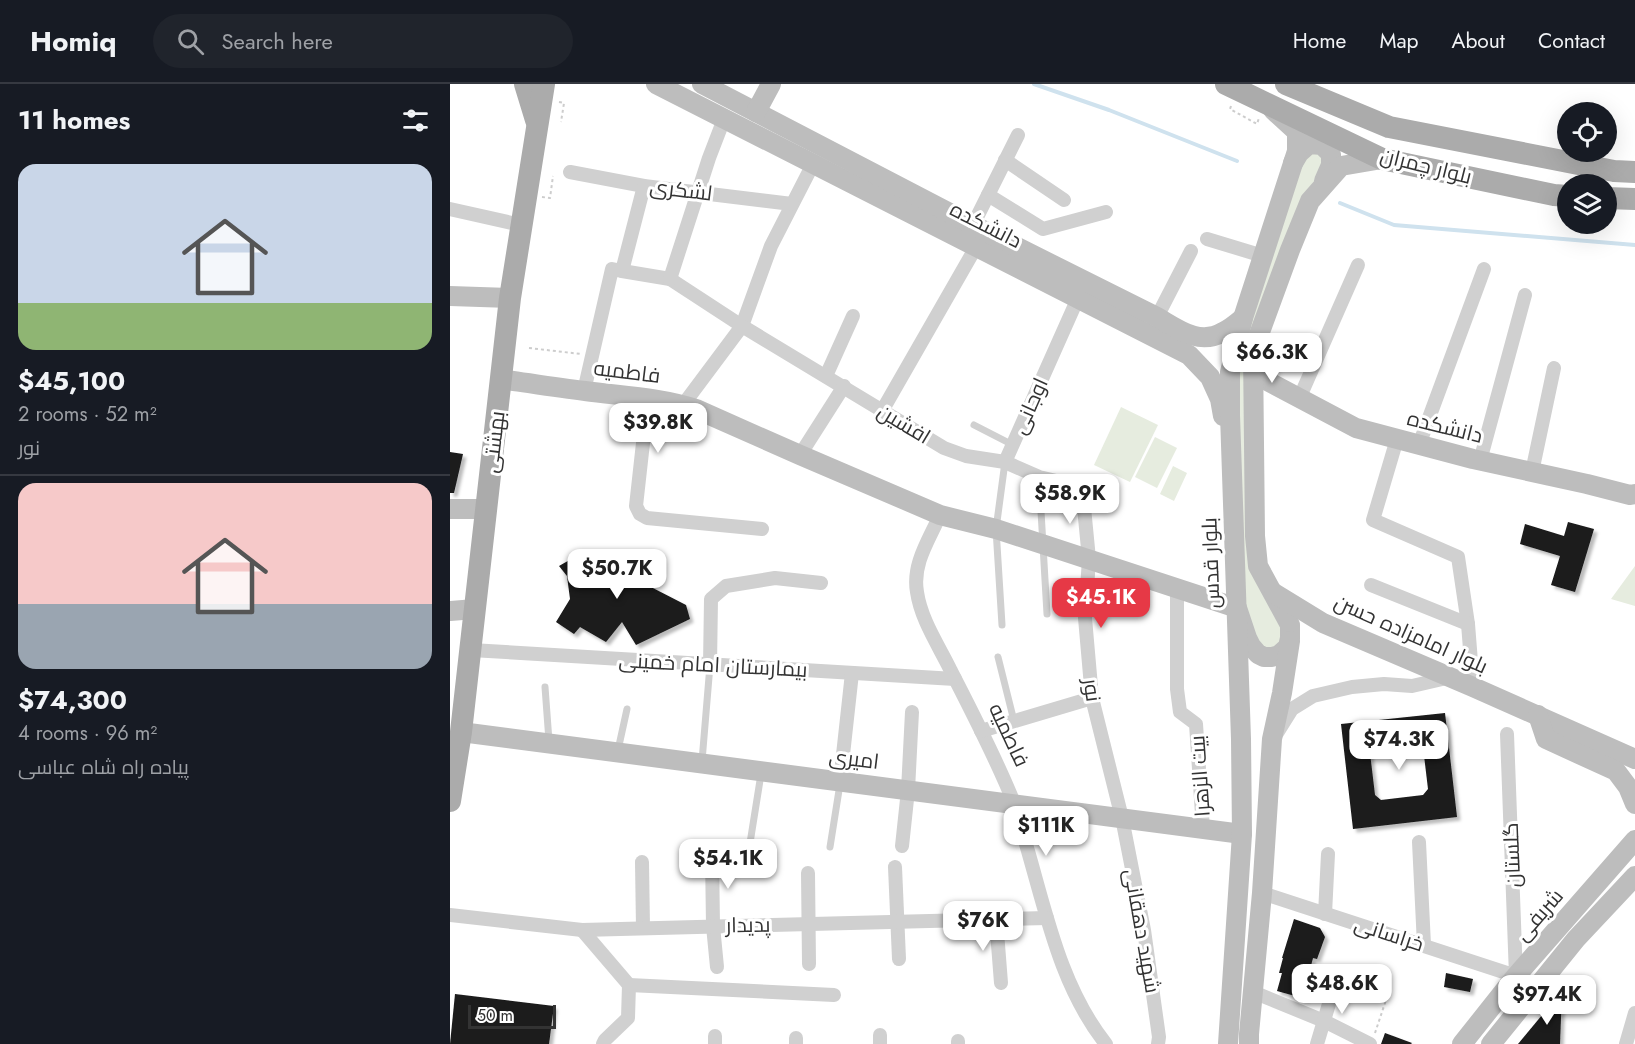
<!DOCTYPE html>
<meta charset="utf-8">
<style>
body{margin:0;font-family:Jost,Cairo,sans-serif;background:#20242c;color:#f1f3f6;height:100vh;display:flex;flex-direction:column;font-size:22px;white-space:nowrap}
*{box-sizing:border-box;margin:0}
p{font-size:20px;color:#9ea1a6}
.icon{flex:none;width:33px;height:33px;fill:none;stroke:currentColor;stroke-width:2;stroke-linecap:round;stroke-linejoin:round}
.map{position:relative;flex:1;overflow:hidden}
.side{display:flex;flex-direction:column;background:#171b24;width:450px}
.side>*{flex:none}
.tools{position:absolute;left:1107px;top:18px;display:grid;gap:12px}
.tools a{display:grid;place-items:center;width:60px;height:60px;border-radius:50%;background:#171b24;box-shadow:0 6px 24px #0002;font-size:30px}
.scale{position:absolute;left:18px;bottom:15px;width:88px;box-sizing:border-box;padding-left:6px;border:3px solid #333;border-top:0;font-size:16px;line-height:21px;white-space:nowrap;color:#333;-webkit-text-stroke:4px #fff;paint-order:stroke}
.price{position:absolute;translate:-50% -51px;padding:0 14px;border-radius:12px;background:#fff;color:#222;font-size:20px;line-height:39px;filter:drop-shadow(0 2px 3px #0008)}
.price::after{content:'';position:absolute;left:50%;top:36px;width:18px;height:14px;margin-left:-9px;background:inherit;clip-path:polygon(0 0,100% 0,50% 100%)}
.price.selected{background:#e63946;color:#fff}
ul{padding:0;list-style:none}
li{display:grid;align-content:center;gap:12px;height:318px;padding:0 18px}
li+li{border-top:2px solid #363941}
li span{display:grid;place-items:center;height:186px;border-radius:18px;color:#555}
li>.icon{margin-inline-start:auto}
span .icon{width:108px;height:108px;fill:#fffc;stroke-width:1}
li b{font-size:26px}
h2{display:flex;justify-content:space-between;align-items:center;height:72px;padding:0 18px;font-size:26px}
header{display:flex;align-items:center;gap:36px;box-sizing:border-box;height:84px;padding:0 30px;background:#171b24;border-bottom:2px solid #363941}
header strong{font-size:28px}
nav{display:flex;gap:33px;margin-inline-start:auto;font-size:21px}
.search{width:420px;height:54px;background:#20242c;display:flex;align-items:center;gap:15px;box-sizing:border-box;padding:0 21px;border-radius:33px;color:#9ea1a6;font-size:22px}
main{display:flex;flex:1;min-height:0}
.map>svg:first-child{display:block}
.green{fill:#e6ecdf}
.lines{fill:none;stroke-linecap:round;stroke-linejoin:round}
.stream{stroke:#cfe2ee;stroke-width:4}
.building{fill:#1a1a1a;fill-rule:evenodd;filter:url(#shadow)}
.path{stroke:#cdcdcd;stroke-width:2;stroke-dasharray:3 3;stroke-linecap:butt}
.lane{stroke:#d0d0d0;stroke-width:7}
.street{stroke:#d0d0d0;stroke-width:14}
.secondary{stroke:#bdbdbd;stroke-width:20}
.primary{stroke:#ababab;stroke-width:22}
.labels{text-anchor:middle;dominant-baseline:central;stroke-width:6;stroke-linejoin:round;paint-order:stroke}
.street-label{font-size:21px;fill:#333;stroke:#fff}
</style>
<header>
<strong>Homiq</strong>
<div class="search"><svg class="icon" aria-label="search" viewBox="0 0 24 24"><circle cx="10" cy="10" r="6"/><path d="M15 15l6 6"/></svg>Search here</div>
<nav><a>Home</a><a>Map</a><a>About</a><a>Contact</a></nav>
</header>
<main>
<section class="side">
<h2>11 homes<svg class="icon" aria-label="filters" viewBox="0 0 24 24"><path d="M4 7h16M4 17h16"/><circle cx="9" cy="7" r="2"/><circle cx="15" cy="17" r="2"/></svg></h2>
<ul>
<li><span style="background:linear-gradient(#c9d6e8 75%,#8fb573 0)"><svg class="icon" aria-label="home" viewBox="0 0 24 24"><path d="M3 11l9-7 9 7M6 9v11h12V9"/></svg></span><div><b>$45,100</b><p>2 rooms · 52 m²</p><p>نور</p></div></li>
<li><span style="background:linear-gradient(#f6c9c9 65%,#9aa5b1 0)"><svg class="icon" aria-label="home" viewBox="0 0 24 24"><path d="M3 11l9-7 9 7M6 9v11h12V9"/></svg></span><div><b>$74,300</b><p>4 rooms · 96 m²</p><p>پیاده راه شاه عباسی</p></div></li>
</ul>
</section>
<div class="map">
<svg width="1185" height="960" viewBox="0 0 1185 960">
<defs>
<filter id="shadow"><feDropShadow dx="3.5" dy="3.5" stdDeviation="1.5" flood-color="#0004"/></filter>
</defs>
<rect width="100%" height="100%" fill="#fff"/>
<g class="green">
<path d="M866,68L874,77L798,266L802,466L829,530L833,554L826,563L812,564L793,531L786,286L849,83L860,69Z"/>
<path d="M671,323L708,341L680,398L644,381Z"/>
<path d="M705,353L727,364L707,404L685,393Z"/>
<path d="M723,382L737,389L724,417L710,410Z"/>
<path d="M1185,482V522L1161,515Z"/>
</g>
<g class="lines">
<g class="stream">
<path d="M584,0L659,26L787,77"/>
<path d="M890,119L944,141L1185,161"/>
</g>
</g>
<g class="building">
<path d="M0,368L13,370L4,409H0Z"/>
<path d="M1118,438L1144,445L1125,508L1101,501L1110,472L1070,460L1075,440L1114,452Z"/>
<path d="M159,465L172,494L188,470L205,480L197,501L236,521L240,535L186,561L172,538L156,558L130,543L124,550L106,538L120,515L117,492L109,482L130,470L134,481Z"/>
<path d="M995,629L1007,733L903,745L891,640ZM967,658L973,663L978,705L973,711L931,716L925,711L920,669L925,663Z"/>
<path d="M844,835L870,844L875,853L867,875L863,874L857,897L861,898L856,915L827,907L832,889H829L833,874H832Z"/>
<path d="M996,889L1023,895L1020,908L994,903Z"/>
<path d="M1112,907L1110,960H1068Z"/>
<path d="M5,910L104,922L99,960H0Z"/>
<path d="M935,949L962,959L961,960H931Z"/>
</g>
<g class="lines">
<g class="path">
<path d="M109,18L114,19L111,38"/>
<path d="M781,22L780,25L807,40L809,34"/>
<path d="M92,113L100,114L103,92"/>
<path d="M79,264L131,270"/>
<path d="M925,949L938,910"/>
</g>
<g class="lane">
<path d="M524,341L563,361"/>
<path d="M589,393L597,530"/>
<path d="M552,541L546,445L555,378"/>
<path d="M548,573L564,637"/>
<path d="M95,603L99,657"/>
<path d="M168,666L177,625"/>
<path d="M252,677L260,581"/>
<path d="M300,759L311,690"/>
<path d="M380,763L390,700"/>
</g>
<g class="street">
<path d="M555,76L614,116"/>
<path d="M363,80L321,162L292,242L494,364L516,372L555,378L589,393L632,403L639,475L635,534L642,614L672,734L694,846L709,953L708,960"/>
<path d="M120,88L194,102L342,120"/>
<path d="M538,111L593,145L656,128"/>
<path d="M0,125L71,141"/>
<path d="M523,141L568,51"/>
<path d="M757,155L813,172"/>
<path d="M172,187L220,195L292,242L233,321"/>
<path d="M220,195L259,74L274,35"/>
<path d="M707,233L741,167"/>
<path d="M376,292L403,232"/>
<path d="M134,307L162,185L172,187L194,102"/>
<path d="M198,314L186,422L190,430L197,434L312,445"/>
<path d="M849,315L908,181"/>
<path d="M432,327L526,163"/>
<path d="M947,355L923,436L1008,473L1018,540L1023,603"/>
<path d="M969,361L1034,185"/>
<path d="M350,371L394,302"/>
<path d="M1030,377L1075,211"/>
<path d="M555,378L628,214"/>
<path d="M1082,388L1104,284"/>
<path d="M490,431C479,456 462,480 467,508C471,536 489,562 501,587C523,630 546,674 564,719C570,734 573,751 578,767C597,833 612,905 656,960"/>
<path d="M921,501L1018,540"/>
<path d="M727,504V605L730,628L746,640L753,745"/>
<path d="M21,566L505,595"/>
<path d="M260,581L261,515L276,502L325,494L371,499"/>
<path d="M531,647L642,614"/>
<path d="M827,649L842,625L863,612L902,603L934,600L962,602L1001,593"/>
<path d="M390,698L402,589"/>
<path d="M969,758L974,861"/>
<path d="M452,762L458,706L462,628"/>
<path d="M262,771L263,842L267,883"/>
<path d="M192,778L193,844"/>
<path d="M445,783L449,875"/>
<path d="M358,789L359,880"/>
<path d="M812,809L1066,892L1057,650"/>
<path d="M875,830L878,770"/>
<path d="M0,831L132,846L597,834"/>
<path d="M546,835L551,899"/>
<path d="M132,846L179,901L178,934L155,956L153,960"/>
<path d="M179,901L384,911"/>
<path d="M803,908L874,937L920,960"/>
<path d="M508,957V960"/>
<path d="M265,960V952"/>
<path d="M346,960V954"/>
<path d="M430,960V951"/>
<path d="M867,960L887,893"/>
<path d="M1176,960L1185,929"/>
</g>
<g class="secondary">
<path d="M206,0L739,271L760,293L770,315L773,332"/>
<path d="M252,0L523,141L707,233C728,245 749,262 773,248C780,245 787,239 793,234"/>
<path d="M306,28L321,0"/>
<path d="M843,79L849,69L859,60L872,61L881,70V81L874,97"/>
<path d="M0,212L60,214"/>
<path d="M804,290L906,344L1023,375L1137,400L1180,411L1185,410"/>
<path d="M51,295C79,299 107,304 135,307C172,312 210,313 246,325L350,371L490,431L546,445L787,524L797,554L801,562L808,570L814,573H822L829,571L838,563L840,554V541L808,482L805,452L803,267L840,166L860,117L891,82L932,75"/>
<path d="M0,425H36"/>
<path d="M824,509L873,539L1023,603L1185,675"/>
<path d="M0,527L25,525"/>
<path d="M1088,631L1096,655L1166,687L1178,703L1185,720"/>
<path d="M11,648L792,750"/>
<path d="M778,960L792,750L791,655L780,331V288L793,234L847,67V48L823,26"/>
<path d="M799,960V950L812,809L822,655L832,609L840,557"/>
<path d="M1012,960L1066,892L1185,756"/>
<path d="M1041,960L1126,855L1185,792"/>
</g>
<g class="primary">
<path d="M75,0L86,36"/>
<path d="M776,0L932,75L1104,111L1118,112"/>
<path d="M836,0L939,43L1164,87L1185,88"/>
<path d="M1156,114L1185,115"/>
<path d="M0,717L11,648L60,214L94,0"/>
</g>
</g>
<g class="labels">
<g class="street-label">
<text transform="translate(976 82) rotate(14)">بلوار چمران</text>
<text transform="translate(231 106) rotate(7)">لشکری</text>
<text transform="translate(536 141) rotate(27)">دانشکده</text>
<text transform="translate(177 288) rotate(7)">فاطمیه</text>
<text transform="translate(580 322) rotate(-66)">اوجانی</text>
<text transform="translate(454 340) rotate(31)">افشین</text>
<text transform="translate(995 343) rotate(14)">دانشکده</text>
<text transform="translate(44 358) rotate(-83)">بهشتی</text>
<text transform="translate(761 479) rotate(-92)">بلوار قدس</text>
<text transform="translate(961 550) rotate(24)">بلوار امامزاده حسن</text>
<text transform="translate(263 581) rotate(3)">بیمارستان امام خمینی</text>
<text transform="translate(642 606) rotate(82)">نور</text>
<text transform="translate(559 651) rotate(65)">فاطمیه</text>
<text transform="translate(404 675) rotate(7)">امیری</text>
<text transform="translate(750 692) rotate(-94)">بیت الزهرا</text>
<text transform="translate(1062 771) rotate(-92)">گلستان</text>
<text transform="translate(1089 831) rotate(-49)">شریفی</text>
<text transform="translate(298 841) rotate(-1)">پدیدار</text>
<text transform="translate(692 847) rotate(80)">شهید دهقانی</text>
<text transform="translate(939 850) rotate(18)">خراسانی</text>
</g>
</g>
</svg>
<div class="tools">
<a><svg class="icon" aria-label="locate" viewBox="0 0 24 24"><circle cx="12" cy="12" r="6"/><path d="M12 2v4M12 18v4M2 12h4M18 12h4"/></svg></a>
<a><svg class="icon" aria-label="layers" viewBox="0 0 24 24"><path d="M12 4l9 5-9 5-9-5zM3 14l9 5 9-5"/></svg></a>
</div>
<div class="scale">50 m</div>
<b class="price" style="left:822px;top:300px">$66.3K</b>
<b class="price" style="left:208px;top:370px">$39.8K</b>
<b class="price" style="left:620px;top:441px">$58.9K</b>
<b class="price" style="left:167px;top:516px">$50.7K</b>
<b class="price selected" style="left:651px;top:545px">$45.1K</b>
<b class="price" style="left:949px;top:687px">$74.3K</b>
<b class="price" style="left:596px;top:773px">$111K</b>
<b class="price" style="left:278px;top:806px">$54.1K</b>
<b class="price" style="left:533px;top:868px">$76K</b>
<b class="price" style="left:892px;top:931px">$48.6K</b>
<b class="price" style="left:1097px;top:942px">$97.4K</b>
</div>
</main>
